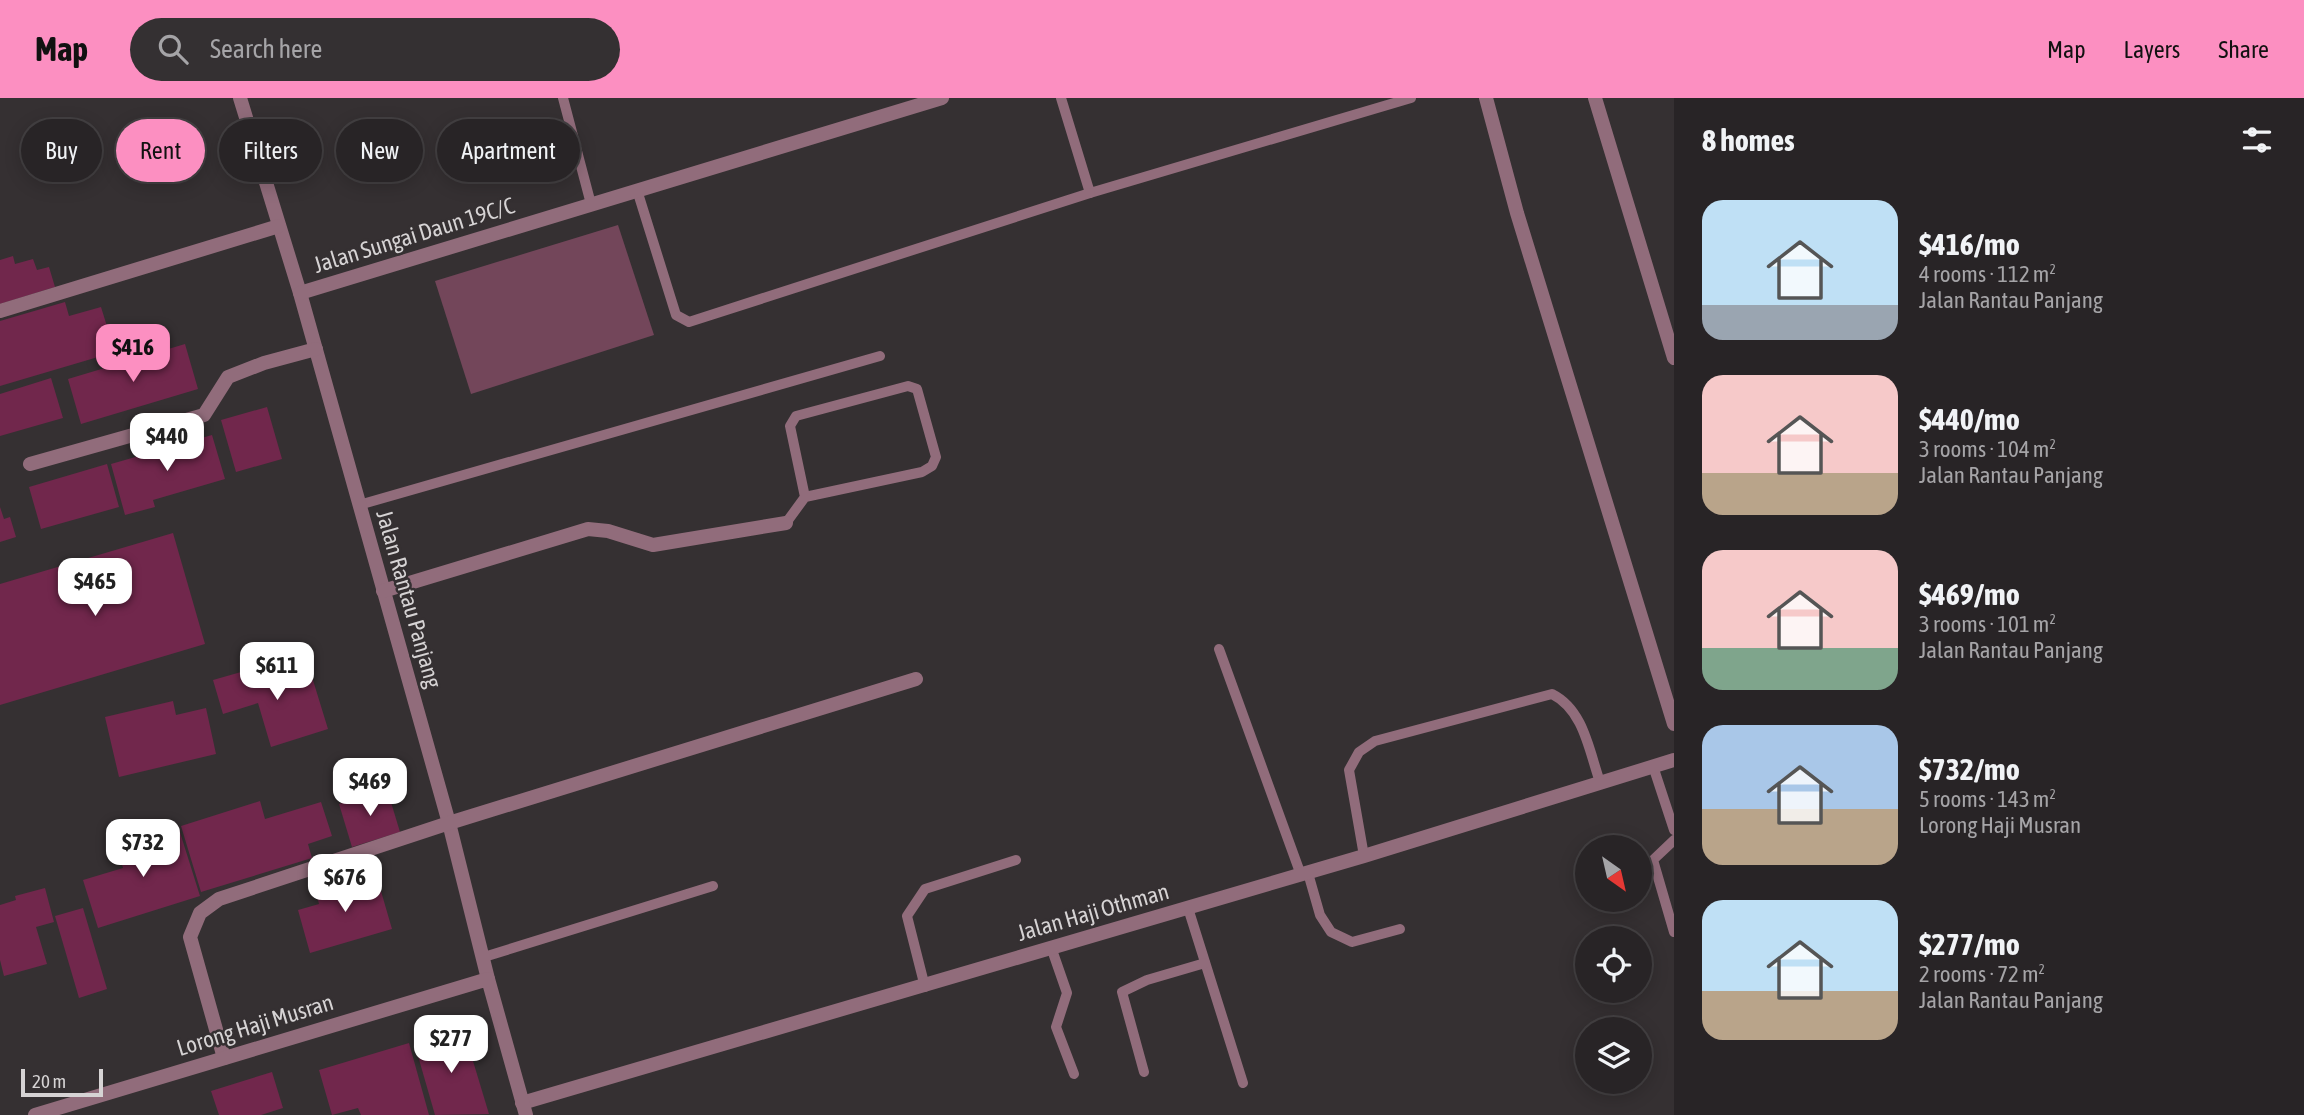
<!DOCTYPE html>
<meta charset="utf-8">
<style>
body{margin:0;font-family:"Asap Condensed",sans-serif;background:#343032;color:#f1f3f6;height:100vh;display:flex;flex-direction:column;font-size:26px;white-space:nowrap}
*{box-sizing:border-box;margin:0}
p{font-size:23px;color:#a5a4a7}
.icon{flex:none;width:38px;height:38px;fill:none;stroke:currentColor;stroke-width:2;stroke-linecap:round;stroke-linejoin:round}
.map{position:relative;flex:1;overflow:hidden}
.details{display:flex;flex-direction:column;background:#282426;width:630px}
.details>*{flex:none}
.hud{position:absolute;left:21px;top:21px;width:665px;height:63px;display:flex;gap:14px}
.needle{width:46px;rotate:146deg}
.controls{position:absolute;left:1575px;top:737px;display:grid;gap:14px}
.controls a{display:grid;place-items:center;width:77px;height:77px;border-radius:50%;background:#282426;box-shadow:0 4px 18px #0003,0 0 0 2px #444143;font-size:35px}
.scale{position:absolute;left:21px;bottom:18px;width:82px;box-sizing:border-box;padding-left:7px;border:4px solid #d6d3d4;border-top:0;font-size:19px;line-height:24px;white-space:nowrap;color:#d6d3d4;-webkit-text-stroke:5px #353032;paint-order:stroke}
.price{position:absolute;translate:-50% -60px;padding:0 16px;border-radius:14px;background:#fff;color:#222;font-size:23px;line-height:46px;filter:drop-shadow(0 2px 4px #0008)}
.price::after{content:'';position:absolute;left:50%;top:42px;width:21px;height:16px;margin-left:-10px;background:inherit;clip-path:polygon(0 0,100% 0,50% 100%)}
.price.active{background:#fc8fc1;color:#111}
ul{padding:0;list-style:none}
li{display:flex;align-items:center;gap:21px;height:175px;padding:0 28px}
li span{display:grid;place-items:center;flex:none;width:196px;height:140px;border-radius:21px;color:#555}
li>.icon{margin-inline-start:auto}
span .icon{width:84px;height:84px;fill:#fffc;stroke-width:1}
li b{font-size:30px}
h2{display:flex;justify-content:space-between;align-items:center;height:84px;padding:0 28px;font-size:30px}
.tag{padding:0 24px;border-radius:32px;background:#282426;box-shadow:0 4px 18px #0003,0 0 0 2px #444143;font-size:24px;line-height:63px}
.tag.active{background:#fc8fc1;color:#111}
header{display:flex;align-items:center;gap:42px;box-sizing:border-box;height:98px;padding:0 35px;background:#fc8fc1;color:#111}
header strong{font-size:33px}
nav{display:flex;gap:38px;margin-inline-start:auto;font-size:24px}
.search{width:490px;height:63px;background:#343032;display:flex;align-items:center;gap:18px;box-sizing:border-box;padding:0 24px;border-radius:38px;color:#a5a4a7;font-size:26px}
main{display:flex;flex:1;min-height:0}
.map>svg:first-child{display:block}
.green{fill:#73465a}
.building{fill:#71274c}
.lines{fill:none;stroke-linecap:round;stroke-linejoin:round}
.service{stroke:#916c7b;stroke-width:10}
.minor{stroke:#916c7b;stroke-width:14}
.tertiary{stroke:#916c7b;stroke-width:14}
.labels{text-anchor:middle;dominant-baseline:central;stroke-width:5;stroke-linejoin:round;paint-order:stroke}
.street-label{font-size:23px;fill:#d6d3d4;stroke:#353032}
</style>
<header>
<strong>Map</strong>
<div class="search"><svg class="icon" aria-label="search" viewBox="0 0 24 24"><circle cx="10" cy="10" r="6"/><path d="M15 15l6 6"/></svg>Search here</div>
<nav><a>Map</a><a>Layers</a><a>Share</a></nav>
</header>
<main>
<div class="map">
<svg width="1674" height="1017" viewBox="0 0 1674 1017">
<rect width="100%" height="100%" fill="#353032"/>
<path class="green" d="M618,127L654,237L471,296L435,183Z"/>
<g class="building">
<path d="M13,158L15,166L33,161L37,172L49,169L55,189L0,206V162Z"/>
<path d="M65,204L69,218L101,209L115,254L0,288V223Z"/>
<path d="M185,246L198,291L81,326L68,281Z"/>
<path d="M51,280L63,320L0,338V296Z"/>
<path d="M267,309L282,361L236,374L221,322Z"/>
<path d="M212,337L225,381L153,402L155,409L125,417L111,366Z"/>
<path d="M107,366L119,409L41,431L29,389Z"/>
<path d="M0,409L4,421L10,419L16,439L0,444Z"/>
<path d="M173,435L205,546L0,607V486Z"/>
<path d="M308,566L328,631L271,649L258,605L223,616L213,582L241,574L245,584Z"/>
<path d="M173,603L176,617L206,610L216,656L119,679L105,619Z"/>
<path d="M387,691L400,734L352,749L339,706Z"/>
<path d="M260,703L265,721L321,704L332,738L308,746L312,760L201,794L181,728Z"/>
<path d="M178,728L200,798L98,830L83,782L123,770L116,747Z"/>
<path d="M376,776L392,831L310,855L298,812L319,806L316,794Z"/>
<path d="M45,790L54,824L36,829L47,866L4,878L0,862V807L16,802L15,798Z"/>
<path d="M83,810L107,891L79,900L55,818Z"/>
<path d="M463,930L489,1016L435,1017L414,944Z"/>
<path d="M409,945L429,1017H361L358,1010L332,1017L319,972Z"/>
<path d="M272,974L283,1010L261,1017H219L211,993Z"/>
</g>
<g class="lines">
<g class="service">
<path d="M563,0L591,106"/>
<path d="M1061,0L1090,95L1411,0"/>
<path d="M637,92L676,217L689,224L1090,95"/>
<path d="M359,407L880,258"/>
<path d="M786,425L805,399L922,374L932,368L936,359L917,291L908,288L796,318L790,328L805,399"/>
<path d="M1219,551L1301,777"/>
<path d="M1653,668L1674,732"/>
<path d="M1674,742L1653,762L1674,834"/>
<path d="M1364,758L1349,672L1359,654L1375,643L1552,596C1584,612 1589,653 1600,684"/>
<path d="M1308,775L1320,817L1331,834L1352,844L1400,831"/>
<path d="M1188,810L1243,985"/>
<path d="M1051,849L1067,895L1056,929L1074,976"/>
<path d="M484,859L713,788"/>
<path d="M925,889L907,818L925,791L1016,762"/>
<path d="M1144,974L1122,894L1147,882L1205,865"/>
</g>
<g class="minor">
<path d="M240,0L300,195L449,725L488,881"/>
<path d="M1486,0L1517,115L1674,626"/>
<path d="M1595,0L1674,260"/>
<path d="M300,195L942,0"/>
<path d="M0,213L279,128"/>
<path d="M30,366L204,317L228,279L264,265L316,251"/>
<path d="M383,493L588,431L608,433L653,447L786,425"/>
<path d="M224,960L190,839L200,815L219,801L449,725L916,581"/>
</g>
<g class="tertiary">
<path d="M522,1005L1364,758L1674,662"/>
<path d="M35,1017L488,881L526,1017"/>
</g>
</g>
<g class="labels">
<g class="street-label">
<text transform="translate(414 137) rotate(-17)">Jalan Sungai Daun 19C/C</text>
<text transform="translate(409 501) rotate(74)">Jalan Rantau Panjang</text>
<text transform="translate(1093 814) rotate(-16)">Jalan Haji Othman</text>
<text transform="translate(255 927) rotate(-17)">Lorong Haji Musran</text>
</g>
</g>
</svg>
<div class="controls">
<a><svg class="needle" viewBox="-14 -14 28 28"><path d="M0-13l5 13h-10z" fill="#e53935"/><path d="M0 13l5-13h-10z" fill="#a5a4a7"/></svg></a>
<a><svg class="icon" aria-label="locate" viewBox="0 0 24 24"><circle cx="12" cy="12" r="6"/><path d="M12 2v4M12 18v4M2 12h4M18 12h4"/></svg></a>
<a><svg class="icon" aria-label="layers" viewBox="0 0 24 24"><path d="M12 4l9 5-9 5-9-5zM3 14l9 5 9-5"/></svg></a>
</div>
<div class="scale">20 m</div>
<b class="price active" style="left:133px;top:286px">$416</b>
<b class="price" style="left:167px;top:375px">$440</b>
<b class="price" style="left:95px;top:520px">$465</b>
<b class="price" style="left:277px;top:604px">$611</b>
<b class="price" style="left:370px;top:720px">$469</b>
<b class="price" style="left:143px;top:781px">$732</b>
<b class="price" style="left:345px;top:816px">$676</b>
<b class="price" style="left:451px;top:977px">$277</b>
<div class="hud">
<a class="tag">Buy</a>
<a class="tag active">Rent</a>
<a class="tag">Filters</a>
<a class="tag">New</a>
<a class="tag">Apartment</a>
</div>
</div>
<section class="details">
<h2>8 homes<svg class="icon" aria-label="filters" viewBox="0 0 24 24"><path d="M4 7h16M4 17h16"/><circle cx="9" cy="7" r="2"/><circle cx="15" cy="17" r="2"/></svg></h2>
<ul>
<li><span style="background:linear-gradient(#bfe0f5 75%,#9aa5b1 0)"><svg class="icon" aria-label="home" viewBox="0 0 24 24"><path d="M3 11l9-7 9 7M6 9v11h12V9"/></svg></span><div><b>$416/mo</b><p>4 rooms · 112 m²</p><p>Jalan Rantau Panjang</p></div></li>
<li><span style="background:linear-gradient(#f6c9c9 70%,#b9a48a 0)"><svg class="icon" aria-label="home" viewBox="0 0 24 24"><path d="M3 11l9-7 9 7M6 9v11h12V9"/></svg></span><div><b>$440/mo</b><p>3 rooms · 104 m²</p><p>Jalan Rantau Panjang</p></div></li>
<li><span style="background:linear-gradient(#f6c9c9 70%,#7fa58c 0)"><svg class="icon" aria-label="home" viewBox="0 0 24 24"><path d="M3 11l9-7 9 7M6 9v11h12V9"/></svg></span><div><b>$469/mo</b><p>3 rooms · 101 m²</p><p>Jalan Rantau Panjang</p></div></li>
<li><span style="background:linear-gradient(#a9c7e8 60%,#b9a48a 0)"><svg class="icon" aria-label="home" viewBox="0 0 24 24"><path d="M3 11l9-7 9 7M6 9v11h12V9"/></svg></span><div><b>$732/mo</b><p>5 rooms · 143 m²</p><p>Lorong Haji Musran</p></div></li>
<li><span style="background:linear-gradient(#bfe0f5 65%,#b9a48a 0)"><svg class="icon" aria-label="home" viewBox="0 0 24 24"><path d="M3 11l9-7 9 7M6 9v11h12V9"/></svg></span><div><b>$277/mo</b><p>2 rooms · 72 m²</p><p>Jalan Rantau Panjang</p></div></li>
</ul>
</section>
</main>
